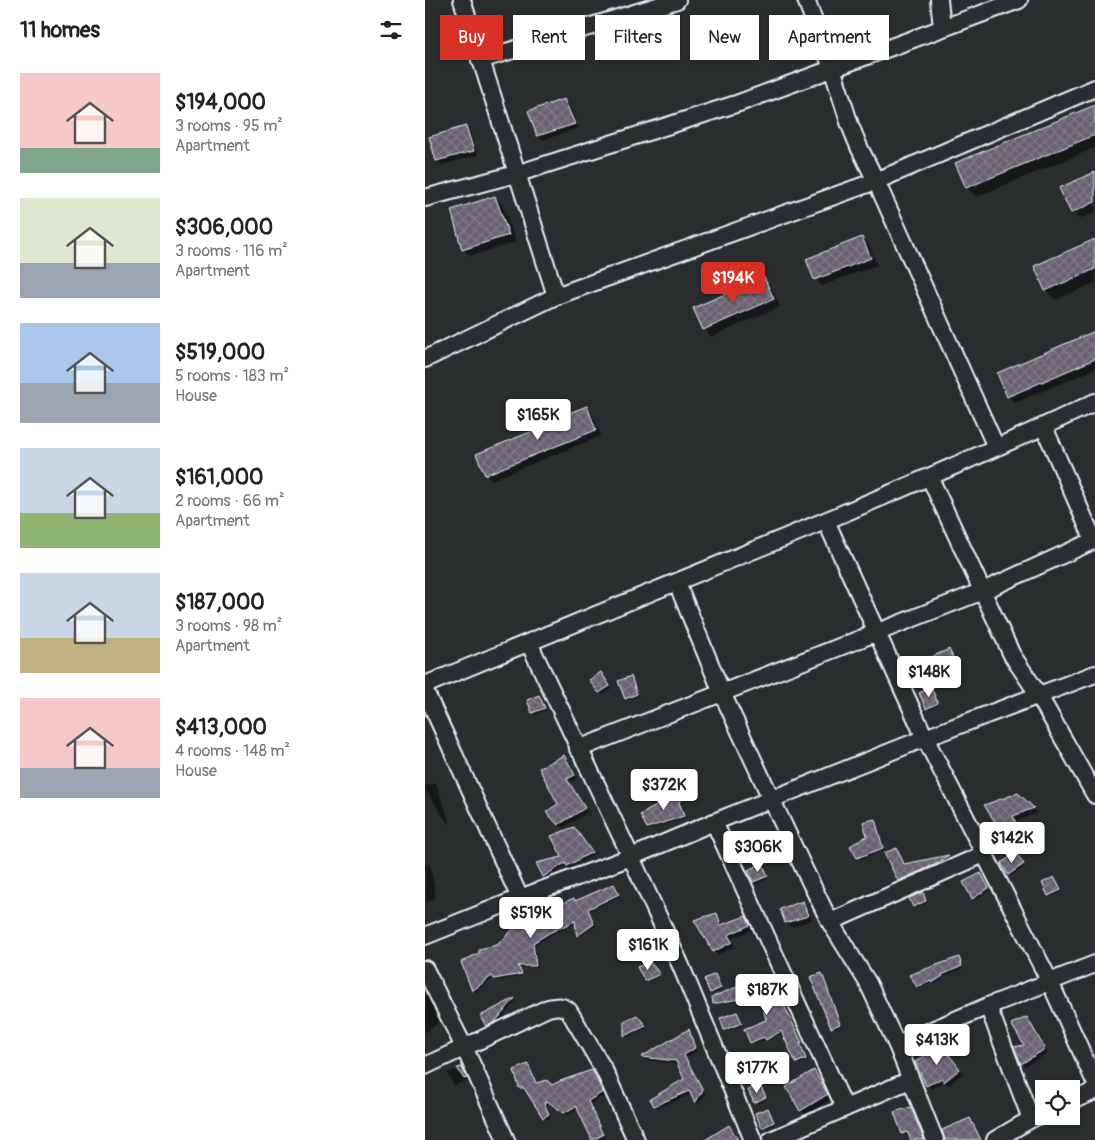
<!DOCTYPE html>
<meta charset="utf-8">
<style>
body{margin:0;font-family:Pangolin,sans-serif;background:#f2f2f2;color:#222;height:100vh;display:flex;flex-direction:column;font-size:19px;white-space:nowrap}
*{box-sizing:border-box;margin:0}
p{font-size:16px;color:#767676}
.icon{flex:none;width:28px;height:28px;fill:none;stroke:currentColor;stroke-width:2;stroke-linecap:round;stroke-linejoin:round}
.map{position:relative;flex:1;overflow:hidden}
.side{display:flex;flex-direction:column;background:#fff;width:425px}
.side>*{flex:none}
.banner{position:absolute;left:15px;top:15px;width:475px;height:45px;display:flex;gap:10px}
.buttons{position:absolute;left:610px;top:1080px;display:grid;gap:10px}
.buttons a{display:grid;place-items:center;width:45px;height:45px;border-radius:0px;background:#fff;box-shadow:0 1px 4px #0004;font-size:25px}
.price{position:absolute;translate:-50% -42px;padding:0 11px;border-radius:5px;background:#fff;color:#222;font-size:16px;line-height:32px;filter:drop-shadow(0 1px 2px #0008)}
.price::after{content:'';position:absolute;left:50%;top:30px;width:15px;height:11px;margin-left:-8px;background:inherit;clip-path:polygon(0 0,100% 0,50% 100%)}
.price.selected{background:#d93025;color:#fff}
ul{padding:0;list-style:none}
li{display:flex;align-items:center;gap:15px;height:125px;padding:0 20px}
li span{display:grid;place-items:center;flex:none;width:140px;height:100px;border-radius:0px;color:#555}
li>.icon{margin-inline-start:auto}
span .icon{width:60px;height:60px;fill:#fffc;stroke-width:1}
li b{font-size:21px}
h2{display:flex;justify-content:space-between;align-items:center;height:60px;padding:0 20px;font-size:21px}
.pill{padding:0 18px;border-radius:0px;background:#fff;box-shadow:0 1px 4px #0004;font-size:18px;line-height:45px}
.pill.selected{background:#d93025;color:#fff}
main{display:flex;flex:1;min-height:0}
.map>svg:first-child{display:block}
.shadow{fill:#0007}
.building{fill:url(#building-cross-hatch);stroke:#e8f1f8}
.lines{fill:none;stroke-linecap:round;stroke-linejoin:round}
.minor-casing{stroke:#e8f1f8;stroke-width:20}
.minor{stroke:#2a2d2e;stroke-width:16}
</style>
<main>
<section class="side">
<h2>11 homes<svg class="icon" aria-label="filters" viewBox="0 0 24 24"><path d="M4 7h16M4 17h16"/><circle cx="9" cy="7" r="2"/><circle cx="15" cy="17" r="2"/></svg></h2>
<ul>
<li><span style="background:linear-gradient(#f6c9c9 75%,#7fa58c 0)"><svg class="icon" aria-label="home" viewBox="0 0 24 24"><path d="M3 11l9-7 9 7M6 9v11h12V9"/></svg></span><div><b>$194,000</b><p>3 rooms · 95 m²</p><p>Apartment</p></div></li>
<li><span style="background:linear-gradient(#dfe7d0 65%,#9aa5b1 0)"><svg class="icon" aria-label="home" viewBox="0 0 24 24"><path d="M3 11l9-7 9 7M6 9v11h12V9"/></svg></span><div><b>$306,000</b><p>3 rooms · 116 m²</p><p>Apartment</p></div></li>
<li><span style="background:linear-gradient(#a9c7e8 60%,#9aa5b1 0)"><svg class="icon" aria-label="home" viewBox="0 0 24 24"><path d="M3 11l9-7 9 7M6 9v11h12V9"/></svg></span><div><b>$519,000</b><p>5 rooms · 183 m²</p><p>House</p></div></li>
<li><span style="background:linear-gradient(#c9d6e8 65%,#8fb573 0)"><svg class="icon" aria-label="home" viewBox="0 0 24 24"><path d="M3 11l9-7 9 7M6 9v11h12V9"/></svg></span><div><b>$161,000</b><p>2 rooms · 66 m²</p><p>Apartment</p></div></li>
<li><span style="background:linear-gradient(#c9d6e8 65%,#c2b280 0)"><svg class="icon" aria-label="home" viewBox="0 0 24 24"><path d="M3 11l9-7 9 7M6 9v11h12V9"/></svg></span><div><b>$187,000</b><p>3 rooms · 98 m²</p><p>Apartment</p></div></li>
<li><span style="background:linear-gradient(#f6c9c9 70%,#9aa5b1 0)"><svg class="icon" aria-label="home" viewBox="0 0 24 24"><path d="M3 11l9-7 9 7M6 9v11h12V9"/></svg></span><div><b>$413,000</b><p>4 rooms · 148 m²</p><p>House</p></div></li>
</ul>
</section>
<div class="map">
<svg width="670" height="1140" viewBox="0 0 670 1140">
<defs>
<pattern id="building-cross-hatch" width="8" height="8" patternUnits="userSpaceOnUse" patternTransform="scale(1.25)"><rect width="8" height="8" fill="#6a6273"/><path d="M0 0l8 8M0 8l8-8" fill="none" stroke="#7f7988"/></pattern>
</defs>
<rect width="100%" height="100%" fill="#2a2d2e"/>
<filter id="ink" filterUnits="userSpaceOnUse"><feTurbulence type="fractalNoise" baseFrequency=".02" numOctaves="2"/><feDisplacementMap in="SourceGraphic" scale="10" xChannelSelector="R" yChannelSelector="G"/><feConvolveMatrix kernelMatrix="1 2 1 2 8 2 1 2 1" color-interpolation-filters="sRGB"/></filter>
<g filter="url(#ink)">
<g class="shadow">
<path d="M139,101L144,105L154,128L118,140L113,135Z"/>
<path d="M670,107V148L551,197L542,188Z"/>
<path d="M41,127L45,132L53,155L17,165L12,160Z"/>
<path d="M670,173V212L654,219L647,212Z"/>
<path d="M70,197L77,204L91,242L45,256L38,249Z"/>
<path d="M437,238L444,245L452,265L397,286L390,279Z"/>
<path d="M670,241V283L631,300L621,291L611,267Z"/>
<path d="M339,278L346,286L355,307L286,337L279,329Z"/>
<path d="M670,332V369L590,403L583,396Z"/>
<path d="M161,407L167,413L176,436L67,480L61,474L121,427Z"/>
<path d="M524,651L531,664L498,679L496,677Z"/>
<path d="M178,676L186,688L177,695L166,680Z"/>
<path d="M205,678L214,696L203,700L201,698Z"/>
<path d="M506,689L514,705L504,710L502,708Z"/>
<path d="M114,697L121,710L110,715L103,701Z"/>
<path d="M139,757L152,779L144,783L163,812L138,828L123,812L134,804Z"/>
<path d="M11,783L25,822L23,824L0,789V786Z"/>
<path d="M246,792L257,803L255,805L260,818L225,829L223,827L232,807Z"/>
<path d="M593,795L612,813L592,821L594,827L582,835L561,806Z"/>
<path d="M449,821L451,823L459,850L435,859L433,857Z"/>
<path d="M150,831L168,855L145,868L143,865L121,879L113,864L139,858Z"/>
<path d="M472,850L479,865L524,857L525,858L511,867L476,882L474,880Z"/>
<path d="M593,857L600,867L586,876L584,874Z"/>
<path d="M3,863L5,865L11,897L1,903L0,865Z"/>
<path d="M337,864L344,878L331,884L329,882Z"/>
<path d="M557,876L565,890L550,900L548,898Z"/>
<path d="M631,880L637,892L626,897L624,895Z"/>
<path d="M189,886L195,896L164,911L171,926L154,937L153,936L152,923L126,935L110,945L113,968H94L98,976L72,981L69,978L50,992L48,990L37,962L72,947L149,899L151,902Z"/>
<path d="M497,894L502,903L491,908L489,906Z"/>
<path d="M378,903L382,908L387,920L366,927L361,923L357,910Z"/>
<path d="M292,914L295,918L298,925L321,917L328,929L306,939L310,946L293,955L289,951Z"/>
<path d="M535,961L538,968L518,977V979L510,984L508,982L495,988L493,986Z"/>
<path d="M227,965L236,976L223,982L221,980Z"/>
<path d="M290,975L297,990L288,994L280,980Z"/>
<path d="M398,976L416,1026L409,1029L407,1027Z"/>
<path d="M333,979L362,1010L378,1045H376L382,1061L374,1064L372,1062L358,1032L343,1041L341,1039L328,1044L326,1042L342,1021L337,997L292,1005L290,1003L334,982Z"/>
<path d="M0,992L16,1021L6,1028L4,1026V1030L0,1033Z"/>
<path d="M90,999L91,1001L72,1024L65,1027L57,1017Z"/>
<path d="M312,1013L318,1025L302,1031L300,1029Z"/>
<path d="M212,1016L222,1028L202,1037L200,1035Z"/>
<path d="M602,1018L623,1053L600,1066L597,1063L601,1045Z"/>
<path d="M263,1031L266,1034L272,1051L261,1058L281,1094L273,1105L267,1094L233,1108L230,1105L260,1080L253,1064L220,1060L218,1058Z"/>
<path d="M521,1052L538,1073L524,1085L520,1082L506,1089L502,1085Z"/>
<path d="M102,1065L112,1084L127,1087L167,1071L180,1095L165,1104L180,1138L176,1140H168L154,1109L143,1115L125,1103L121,1106L126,1117L122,1120L102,1090H98L95,1087Z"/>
<path d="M36,1068L43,1080L29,1086L22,1073Z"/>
<path d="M389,1072L394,1077L406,1099L381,1114L376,1110Z"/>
<path d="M334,1086L342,1099L332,1104L330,1102Z"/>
<path d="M486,1109L490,1113L498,1132L482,1138L478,1133Z"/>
<path d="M344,1111L350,1124L340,1129L338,1127Z"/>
</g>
<g class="building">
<path d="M139,99L150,124L112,136L103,111Z"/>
<path d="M670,105V135L541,188L530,163Z"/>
<path d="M41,126L49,151L11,161L4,137Z"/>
<path d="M670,172V202L646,213L634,188Z"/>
<path d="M70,196L84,235L37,250L26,210Z"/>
<path d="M437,237L446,258L389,280L381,259Z"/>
<path d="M670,239V269L620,291L609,266Z"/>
<path d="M339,277L349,299L278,330L268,308Z"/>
<path d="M670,331V359L582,397L572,373Z"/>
<path d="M162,406L171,430L60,475L51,454L120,426L118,423Z"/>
<path d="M524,649L530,662L495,678L489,665Z"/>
<path d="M176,672L185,686L174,693L164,680Z"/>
<path d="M206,676L212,694L200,699L193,681Z"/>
<path d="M506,687L513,703L501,709L494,693Z"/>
<path d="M114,695L120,708L107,713L102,700Z"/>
<path d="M139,755L150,775L142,779L160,808L133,825L121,812L133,804L114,768Z"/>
<path d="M246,790L256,800L254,802L259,816L222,828L215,815L231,806Z"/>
<path d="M593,793L609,808L588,816L591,823L576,831L559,805Z"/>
<path d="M450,819L458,848L432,858L425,846L442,836L438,822Z"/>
<path d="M149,827L167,852L142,866L140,863L118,877L111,863L137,857L126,836Z"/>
<path d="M472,848L479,864L524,855L509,865L473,881L459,853Z"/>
<path d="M591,853L599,864L583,875L576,863Z"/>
<path d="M337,863L343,876L328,882L323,870Z"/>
<path d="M556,873L564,888L547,899L538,882Z"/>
<path d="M629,877L636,890L623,896L617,883Z"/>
<path d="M189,884L194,894L163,909L169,924L152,936L150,921L124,933L108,943L111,966H93L97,974L69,979L67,976L47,991L36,962L54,953V949L72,945L95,922L105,919L108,924L133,905L149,898L150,901Z"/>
<path d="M498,892L501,901L488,907L484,898Z"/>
<path d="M378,901L383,916L360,923L355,909Z"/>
<path d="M292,913L296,925L321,916L325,925L303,935L307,942L288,952L269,920Z"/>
<path d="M534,957L537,966L517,975L518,976L507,983L506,981L492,987L484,975Z"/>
<path d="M225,962L235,974L220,981L212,967Z"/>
<path d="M397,973L415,1024L406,1028L385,977Z"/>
<path d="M290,974L296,988L285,993L279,979Z"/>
<path d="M331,975L359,1005L377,1043H375L381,1059L371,1063L356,1031L341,1040L339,1037L325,1043L319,1029L341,1020L335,995L288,1004L287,997L322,983L332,981Z"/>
<path d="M90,998L70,1022L62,1026L55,1016Z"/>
<path d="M312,1012L317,1023L299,1030L295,1018Z"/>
<path d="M212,1015L221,1026L199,1036V1021Z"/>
<path d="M602,1017L620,1049L596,1064L589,1047L599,1045L586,1024Z"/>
<path d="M264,1029L270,1048L259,1055L278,1090L270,1103L264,1091L229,1106L225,1099L259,1079L251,1061L216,1057Z"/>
<path d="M518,1047L535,1069L519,1082L517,1078L501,1086L490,1062L512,1048L513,1049Z"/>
<path d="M103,1064L111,1083L122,1080L127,1085L135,1081L167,1070L178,1092L163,1101L178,1135L167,1140L151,1106L139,1113L122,1101L119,1103L124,1114L118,1118L99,1088H94L89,1070Z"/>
<path d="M37,1067L42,1078L39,1079L32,1068Z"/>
<path d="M389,1070L403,1094L375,1111L361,1087Z"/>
<path d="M334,1084L341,1097L329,1103L323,1090Z"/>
<path d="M486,1107L499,1140H486L482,1132L477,1134L469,1112Z"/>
<path d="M343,1108L349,1122L337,1128L330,1113Z"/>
<path d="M545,1118L556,1140H520L517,1130Z"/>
<path d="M304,1125L313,1140H280Z"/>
</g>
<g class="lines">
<g class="minor-casing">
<g id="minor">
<path d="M37,0L131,296"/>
<path d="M381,0L407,68L425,125L434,147L451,181L571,447"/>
<path d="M514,0L517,27"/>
<path d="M55,60L252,0"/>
<path d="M0,198L91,174L314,103L594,0"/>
<path d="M0,359L131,296L451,181L670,88"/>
<path d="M619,427L669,541"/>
<path d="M505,478L587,655L613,694L670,795"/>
<path d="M401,521L500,738L625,982L670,1082"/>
<path d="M252,583L297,693L379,869L405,922L443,983L472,1045"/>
<path d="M104,643L206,857L256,966L328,1140"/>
<path d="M0,685C134,631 267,576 400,521C491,483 581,445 670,402"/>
<path d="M0,691L95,898"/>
<path d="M153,749L558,591L670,540"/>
<path d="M289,822L420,1108"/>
<path d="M405,922L559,854"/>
<path d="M0,936L95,898L206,857L289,822L500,738L670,674"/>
<path d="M0,969L39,1047L81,1140"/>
<path d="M563,1006L606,1119"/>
<path d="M0,1066L123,1008C132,1006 137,1005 144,1011L179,1070L211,1140"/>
<path d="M646,1101L670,1091"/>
<path d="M346,1140L485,1080"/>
<path d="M510,1140L472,1045L563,1006L670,964"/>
<path d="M570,1140L606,1119L619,1113"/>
</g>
</g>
<use href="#minor" class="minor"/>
</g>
</g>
</svg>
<div class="buttons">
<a><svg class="icon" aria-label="locate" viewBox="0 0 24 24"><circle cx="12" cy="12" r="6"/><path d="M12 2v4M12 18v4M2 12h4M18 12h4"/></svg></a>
</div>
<b class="price selected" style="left:308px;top:304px">$194K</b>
<b class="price" style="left:113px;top:441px">$165K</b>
<b class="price" style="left:504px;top:698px">$148K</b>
<b class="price" style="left:239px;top:811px">$372K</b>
<b class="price" style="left:587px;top:864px">$142K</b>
<b class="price" style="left:333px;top:873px">$306K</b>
<b class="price" style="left:106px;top:939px">$519K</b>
<b class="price" style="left:223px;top:971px">$161K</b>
<b class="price" style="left:342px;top:1016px">$187K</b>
<b class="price" style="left:512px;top:1066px">$413K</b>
<b class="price" style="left:332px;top:1094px">$177K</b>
<div class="banner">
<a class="pill selected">Buy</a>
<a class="pill">Rent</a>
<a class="pill">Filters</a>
<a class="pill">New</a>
<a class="pill">Apartment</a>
</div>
</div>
</main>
